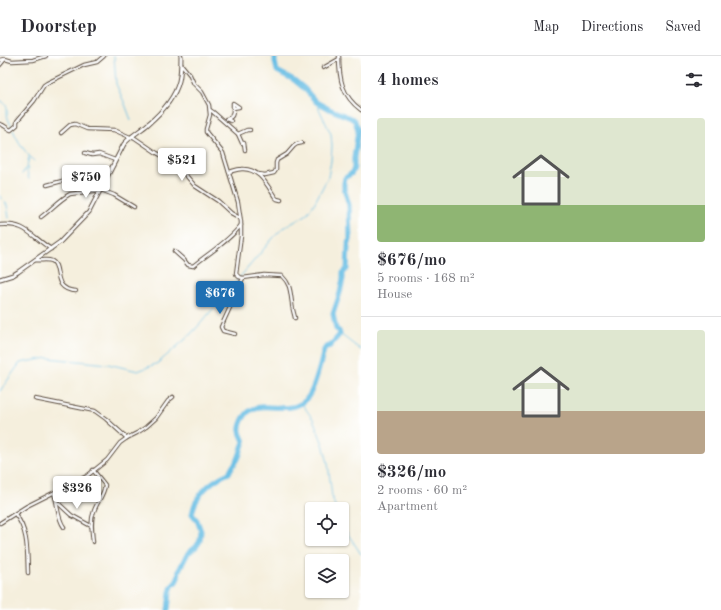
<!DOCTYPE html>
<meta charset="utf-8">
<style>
body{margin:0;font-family:"Old Standard TT",serif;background:#f2f2f3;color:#2b2b33;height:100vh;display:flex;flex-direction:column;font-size:15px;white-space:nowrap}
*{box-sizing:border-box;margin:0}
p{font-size:13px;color:#7c7c81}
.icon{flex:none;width:22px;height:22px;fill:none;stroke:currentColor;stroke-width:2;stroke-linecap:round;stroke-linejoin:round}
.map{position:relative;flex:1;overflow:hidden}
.panel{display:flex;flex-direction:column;background:#fff;width:360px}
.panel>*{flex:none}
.fabs{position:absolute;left:305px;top:446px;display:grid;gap:8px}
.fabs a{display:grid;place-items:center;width:44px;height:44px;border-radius:4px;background:#fff;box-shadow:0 1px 3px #0004;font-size:20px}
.price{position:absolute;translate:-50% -34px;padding:0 9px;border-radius:4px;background:#fff;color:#222;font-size:13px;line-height:26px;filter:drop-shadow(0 1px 2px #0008)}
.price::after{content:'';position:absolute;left:50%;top:24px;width:12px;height:9px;margin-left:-6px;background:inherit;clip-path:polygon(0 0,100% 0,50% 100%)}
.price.selected{background:#1f6fb2;color:#fff}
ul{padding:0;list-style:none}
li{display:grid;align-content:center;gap:8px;height:212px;padding:0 16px}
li+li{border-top:1px solid #e1e1e2}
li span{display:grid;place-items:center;height:124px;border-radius:4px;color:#555}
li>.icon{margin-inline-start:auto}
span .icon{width:72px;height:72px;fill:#fffc;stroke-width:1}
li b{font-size:17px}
h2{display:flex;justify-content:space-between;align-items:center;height:48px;padding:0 16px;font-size:17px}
header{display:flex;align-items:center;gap:24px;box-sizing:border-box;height:56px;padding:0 20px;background:#fff;border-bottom:1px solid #e1e1e2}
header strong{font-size:19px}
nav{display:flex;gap:22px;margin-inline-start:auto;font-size:14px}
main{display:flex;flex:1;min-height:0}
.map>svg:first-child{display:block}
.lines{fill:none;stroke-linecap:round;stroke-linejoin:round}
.stream{stroke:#67bee4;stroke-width:1}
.river{stroke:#67bee4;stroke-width:5}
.minor-casing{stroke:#57483b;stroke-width:4.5}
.tertiary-casing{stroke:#57483b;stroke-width:5}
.minor{stroke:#fff;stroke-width:2.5}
.tertiary{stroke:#fff;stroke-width:3}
</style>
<header>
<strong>Doorstep</strong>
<nav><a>Map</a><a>Directions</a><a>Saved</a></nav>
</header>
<main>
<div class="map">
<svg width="361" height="554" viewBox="0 0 361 554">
<rect width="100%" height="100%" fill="#fff"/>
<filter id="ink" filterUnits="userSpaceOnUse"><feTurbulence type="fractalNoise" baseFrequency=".025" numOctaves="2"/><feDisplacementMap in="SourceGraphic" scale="8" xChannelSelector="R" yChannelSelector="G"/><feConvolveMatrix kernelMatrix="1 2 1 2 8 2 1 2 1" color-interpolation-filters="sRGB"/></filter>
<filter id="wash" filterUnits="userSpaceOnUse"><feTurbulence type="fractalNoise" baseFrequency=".012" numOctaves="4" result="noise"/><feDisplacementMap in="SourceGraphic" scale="16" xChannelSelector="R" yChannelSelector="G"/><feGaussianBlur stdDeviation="0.9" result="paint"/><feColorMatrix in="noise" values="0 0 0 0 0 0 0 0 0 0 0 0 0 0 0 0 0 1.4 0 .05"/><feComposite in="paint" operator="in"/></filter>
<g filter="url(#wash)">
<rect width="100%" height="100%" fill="#f5efdd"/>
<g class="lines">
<g class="stream">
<path d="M114,0L116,28L125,48L131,64"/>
<path d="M0,44C12,51 4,55 9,65C10,67 11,69 12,71"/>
<path d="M13,74C18,86 25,96 34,105"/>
<path d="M22,118L26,112"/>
<path d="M29,123C26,115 27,109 29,101"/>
<path d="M0,140L7,149L9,162"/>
<path d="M340,278L361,294"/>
<path d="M0,335L20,307L48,302L108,308L138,315L158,307L188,281L201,267L274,181L282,173L306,159L314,148L328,121L331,105L332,90L331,78L321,57L316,46"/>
<path d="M302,348L313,363L323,388L328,407L332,441L336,453"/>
<path d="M342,469L361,498"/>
</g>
<path class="river" d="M168,554L170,536L172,530L176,526L178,522L179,514L188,497L196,491L200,485L201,475L197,464L192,458C193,454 194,449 196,446C203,432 215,423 229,417C231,411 235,408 238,403C241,397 241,392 244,386C243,382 240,378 240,375C239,371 241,367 243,363C256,339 282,360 302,347C314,340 320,308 324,294L326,291L330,290L340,278L339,275L336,273L333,258L340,237L343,223V217L347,213L348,190L350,184L349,149L344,132V127L345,122L351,118L353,115L354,111V102L358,74L355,65L351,62L329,53L316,46L305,33L294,24L277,15L275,6V0"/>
</g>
</g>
<g filter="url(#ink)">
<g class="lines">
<g class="minor-casing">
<g id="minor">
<path d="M339,0C339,23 342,40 361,54"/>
<path d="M0,4L5,3L12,5L33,4L46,0"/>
<path d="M181,8L190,19L194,28L202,36L209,49L210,59L206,73V76L223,97L238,146L241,166V180L236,218L239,221L243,222L264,219L282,220C291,229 290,235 292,247C292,252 294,257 295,262"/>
<path d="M0,9L5,3"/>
<path d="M323,12L339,3"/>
<path d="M210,54L213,56L238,78L242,87H244L245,94"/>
<path d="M226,63L231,65"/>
<path d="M227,63C233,61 233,58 233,52L239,51L233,47V52"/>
<path d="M0,68C5,69 7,73 11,74L17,69V65L34,45L44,29L47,27L84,9L97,6L104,0"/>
<path d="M61,77L70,69L75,68L87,73L114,74L130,81"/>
<path d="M238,78L247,74H250"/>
<path d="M132,80L157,97L166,102L184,117L195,130L218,145L231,157L240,162"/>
<path d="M85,97L92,99L99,98L115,104"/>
<path d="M229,116C233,115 237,113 242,113C259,112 267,129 275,141L277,143L281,144"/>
<path d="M258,118L265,119L274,117L276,114V107L277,104L287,98L294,90L297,88L302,87"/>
<path d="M47,129L85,119L106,122"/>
<path d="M41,161C51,154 59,144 70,138L101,134L114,139L134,151"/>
<path d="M0,169C25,166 32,181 51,193"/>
<path d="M174,195L184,204L188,209L193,210C209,197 229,185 241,169"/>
<path d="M35,204C40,205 47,203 52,205C62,210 51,234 76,235"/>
<path d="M235,278L223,275L221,271L238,234L243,222"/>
<path d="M35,343L95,355L106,363L127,382"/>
<path d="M54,437C58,448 57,462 64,471"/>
<path d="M57,446L71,459L91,470"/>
<path d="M15,458C29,475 27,497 28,517"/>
<path d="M0,467L27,450L87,420L107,404L120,387L127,382L137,377L146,371L156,362L168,345L173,341"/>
<path d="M93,486C92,476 90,465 94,455C97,446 104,439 105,429L93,414"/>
</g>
</g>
<g class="tertiary-casing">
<path id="tertiary" d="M0,223L13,219L18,216L60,186L89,156L124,88C132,79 140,75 148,68C161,57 175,41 179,25C181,17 181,8 181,0"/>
</g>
<use href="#minor" class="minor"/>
<use href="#tertiary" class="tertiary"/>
</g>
</g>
</svg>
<div class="fabs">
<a><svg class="icon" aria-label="locate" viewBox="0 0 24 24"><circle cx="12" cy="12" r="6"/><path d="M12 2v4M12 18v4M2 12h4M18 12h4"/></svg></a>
<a><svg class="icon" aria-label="layers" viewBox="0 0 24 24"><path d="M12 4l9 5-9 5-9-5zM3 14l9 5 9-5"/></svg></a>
</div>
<b class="price" style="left:182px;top:126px">$521</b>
<b class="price" style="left:86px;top:143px">$750</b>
<b class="price selected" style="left:220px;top:259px">$676</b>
<b class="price" style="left:77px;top:454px">$326</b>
</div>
<section class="panel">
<h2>4 homes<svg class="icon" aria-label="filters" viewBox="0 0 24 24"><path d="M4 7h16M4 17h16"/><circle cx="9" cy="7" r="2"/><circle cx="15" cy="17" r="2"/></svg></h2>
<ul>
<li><span style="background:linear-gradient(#dfe7d0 70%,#8fb573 0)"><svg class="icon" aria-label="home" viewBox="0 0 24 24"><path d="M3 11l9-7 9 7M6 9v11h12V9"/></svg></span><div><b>$676/mo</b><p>5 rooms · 168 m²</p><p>House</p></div></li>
<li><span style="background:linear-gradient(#dfe7d0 65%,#b9a48a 0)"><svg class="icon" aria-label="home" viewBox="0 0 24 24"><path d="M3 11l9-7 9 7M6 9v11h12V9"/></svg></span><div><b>$326/mo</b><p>2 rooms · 60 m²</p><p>Apartment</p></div></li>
</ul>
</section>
</main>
